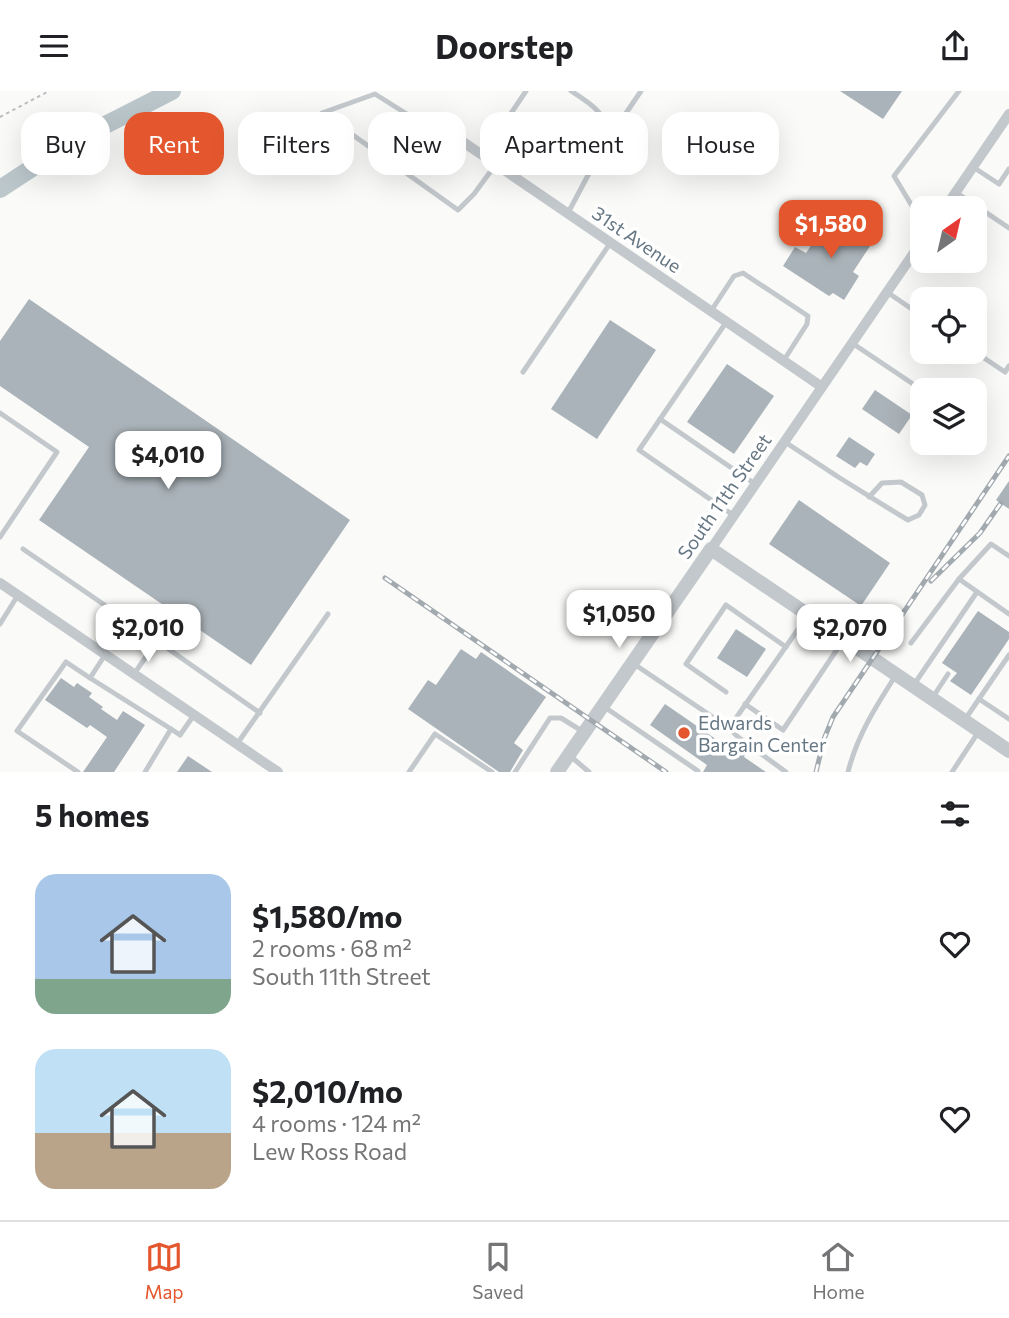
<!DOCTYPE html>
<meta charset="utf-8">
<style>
body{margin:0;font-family:Commissioner,sans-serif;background:#f6f6f6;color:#202124;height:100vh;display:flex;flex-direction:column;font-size:26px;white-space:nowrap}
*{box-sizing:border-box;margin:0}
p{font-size:23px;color:#757577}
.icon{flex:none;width:38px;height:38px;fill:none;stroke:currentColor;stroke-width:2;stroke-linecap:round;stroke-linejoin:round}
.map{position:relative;height:681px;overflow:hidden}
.drawer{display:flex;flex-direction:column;background:#fff;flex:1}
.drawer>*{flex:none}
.hud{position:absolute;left:21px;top:21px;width:968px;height:63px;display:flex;gap:14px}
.needle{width:46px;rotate:34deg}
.buttons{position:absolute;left:910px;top:105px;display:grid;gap:14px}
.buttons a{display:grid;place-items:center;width:77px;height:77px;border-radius:14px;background:#fff;box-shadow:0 7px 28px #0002;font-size:35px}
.price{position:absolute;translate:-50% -60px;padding:0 16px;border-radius:14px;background:#fff;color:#222;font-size:23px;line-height:46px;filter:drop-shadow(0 2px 4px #0008)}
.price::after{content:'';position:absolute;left:50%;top:42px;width:21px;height:16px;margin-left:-10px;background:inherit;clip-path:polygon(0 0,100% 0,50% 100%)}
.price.selected{background:#e4572e;color:#fff}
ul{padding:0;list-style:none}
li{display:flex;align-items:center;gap:21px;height:175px;padding:0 35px}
li span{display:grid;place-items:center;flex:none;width:196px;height:140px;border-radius:21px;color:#555}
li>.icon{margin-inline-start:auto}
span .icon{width:84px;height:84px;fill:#fffc;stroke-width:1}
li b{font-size:30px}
h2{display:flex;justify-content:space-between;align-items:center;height:84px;padding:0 35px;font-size:30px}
.pill{padding:0 24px;border-radius:21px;background:#fff;box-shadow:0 7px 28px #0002;font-size:24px;line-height:63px}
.pill.selected{background:#e4572e;color:#fff}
header{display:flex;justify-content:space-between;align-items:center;height:91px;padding:0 35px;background:#fff;font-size:32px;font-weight:700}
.tab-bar{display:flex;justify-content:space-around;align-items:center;height:98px;border-top:2px solid #e0e0e0;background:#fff;font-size:19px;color:#757577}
.tab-bar a{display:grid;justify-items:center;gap:4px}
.tab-bar .selected{color:#e4572e}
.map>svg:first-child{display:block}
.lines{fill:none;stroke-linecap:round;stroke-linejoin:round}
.river{stroke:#bbc7cb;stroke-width:18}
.building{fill:#aab3b9}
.path{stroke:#bbbfc2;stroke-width:2;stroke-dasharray:3.5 3.5;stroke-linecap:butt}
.service{stroke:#c3c8cc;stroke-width:5}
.minor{stroke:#c3c8cc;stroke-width:10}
.tertiary{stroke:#c3c8cc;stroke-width:14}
.rail-casing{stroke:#a2aab0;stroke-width:5}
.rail{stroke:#fff;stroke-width:2.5;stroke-dasharray:8;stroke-linecap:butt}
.poi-dot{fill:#e4572e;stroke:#fff;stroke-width:2.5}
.labels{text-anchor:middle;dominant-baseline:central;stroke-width:7;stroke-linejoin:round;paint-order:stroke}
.street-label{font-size:19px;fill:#657683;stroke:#fff}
.poi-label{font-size:19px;fill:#657683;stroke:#fff;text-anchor:start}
</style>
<header><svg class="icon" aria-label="menu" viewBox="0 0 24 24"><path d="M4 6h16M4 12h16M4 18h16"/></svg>Doorstep<svg class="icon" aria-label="share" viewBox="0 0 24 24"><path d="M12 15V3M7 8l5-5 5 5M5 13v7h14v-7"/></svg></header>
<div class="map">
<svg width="1009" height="681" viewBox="0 0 1009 681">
<rect width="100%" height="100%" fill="#fafaf8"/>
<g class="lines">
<path class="river" d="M0,98L70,52L172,0"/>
</g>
<g class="building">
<path d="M840,0H902L883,28Z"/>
<path d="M830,126L872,152L853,181L859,185L844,209L833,202L829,205L783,175L795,156L806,162Z"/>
<path d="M29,208L350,429L251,574L39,429L89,356L0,295V250Z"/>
<path d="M610,229L656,259L597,348L551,318Z"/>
<path d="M727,273L774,305L734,363L687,331Z"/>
<path d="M875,299L912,324L899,343L862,318Z"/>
<path d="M849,346L875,363L867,375L860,371L855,377L836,365Z"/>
<path d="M1009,390V418L996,409Z"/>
<path d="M799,409L890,472L861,515L769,453Z"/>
<path d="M978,520L1009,541V548L971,604L950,590L957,582L942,572Z"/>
<path d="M736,538L766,558L747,586L717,567Z"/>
<path d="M461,558L476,568L481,561L546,606L514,652L523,659L510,681H499L408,618L428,589L436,594Z"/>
<path d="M61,587L74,596L77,592L92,602L89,606L103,616L101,618L117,629L123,620L145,634L114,681H83L107,646L90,634L87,637L45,609Z"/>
<path d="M665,613L723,653L727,649L746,662L744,666L766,681H703L707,674L650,634Z"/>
<path d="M188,665L212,681H177Z"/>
</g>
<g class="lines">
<path class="path" d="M0,26L49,0"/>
<g class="service">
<path d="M571,0C590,12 611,24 605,50"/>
<path d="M431,29L410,25L375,3L322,22L458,119L474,103L496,73"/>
<path d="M483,64L526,0"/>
<path d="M973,76L999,93L1009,78"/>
<path d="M957,102L1009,137"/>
<path d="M568,122L603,56L641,0"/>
<path d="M922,128L918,125L894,85L959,0"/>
<path d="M887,201L922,225"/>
<path d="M711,220L734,185L743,182L808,225L807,233L784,269"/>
<path d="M727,230L639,359L733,424"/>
<path d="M852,252L922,299"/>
<path d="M975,261L1005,281L1009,275"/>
<path d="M523,281L611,151"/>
<path d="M0,322L57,361L0,446"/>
<path d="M660,328L755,393"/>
<path d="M785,351C825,378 866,404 908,429L919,424L925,414L922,404L901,391L882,392L869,406"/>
<path d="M23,458L157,550L134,583"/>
<path d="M959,488L1009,523"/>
<path d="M0,533L18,504"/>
<path d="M157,550L260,622"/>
<path d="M911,552L959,488L991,453L1009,465"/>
<path d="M634,573L729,637L808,524"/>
<path d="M90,587L171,638"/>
<path d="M913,595L977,501"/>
<path d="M726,601L686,573L726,514L786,556"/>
<path d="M933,606L948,583"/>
<path d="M979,608L1009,628"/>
<path d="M745,613L783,639L844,548"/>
<path d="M603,615L698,680"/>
<path d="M966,627L1009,564"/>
<path d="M729,637L738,646L786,681"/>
<path d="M237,653L328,523"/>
<path d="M569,664L589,681"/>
<path d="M78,681L17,640L66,571L90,587L105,564"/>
<path d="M145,681L171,638L180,644L194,624"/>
<path d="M409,681L435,643L492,681"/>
<path d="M515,681L550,627H561L582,640"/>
<path d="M848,681C857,645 876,615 896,584"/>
<path d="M952,681L979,640"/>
</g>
<g class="minor">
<path d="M431,29L822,296"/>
<path d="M945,117L1009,23"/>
<path d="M711,458L922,150"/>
<path d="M0,492L278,681"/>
</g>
<path class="tertiary" d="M557,681L711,458L1009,660"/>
<g class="rail-casing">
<g id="rail">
<path d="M385,487L666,681"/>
<path d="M931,490L980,442L1001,412"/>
<path d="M816,681L824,648L833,626L1009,365"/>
</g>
</g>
<use href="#rail" class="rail"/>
</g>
<circle class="poi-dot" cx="684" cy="642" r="7"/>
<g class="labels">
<g class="street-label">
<text transform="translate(637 148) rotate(34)">31st Avenue</text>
<text transform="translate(724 405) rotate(-55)">South 11th Street</text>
</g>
<g class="poi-label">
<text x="698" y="631">Edwards<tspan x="698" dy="22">Bargain Center</tspan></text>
</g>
</g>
</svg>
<div class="buttons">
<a><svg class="needle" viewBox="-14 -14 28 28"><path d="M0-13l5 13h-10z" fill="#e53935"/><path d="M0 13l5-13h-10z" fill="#757577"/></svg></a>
<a><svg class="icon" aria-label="locate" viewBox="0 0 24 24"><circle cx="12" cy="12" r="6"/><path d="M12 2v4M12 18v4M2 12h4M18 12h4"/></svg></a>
<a><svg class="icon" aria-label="layers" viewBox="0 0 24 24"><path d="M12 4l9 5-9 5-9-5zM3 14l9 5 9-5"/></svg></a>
</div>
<b class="price selected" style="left:831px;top:169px">$1,580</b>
<b class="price" style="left:168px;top:400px">$4,010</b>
<b class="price" style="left:619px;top:559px">$1,050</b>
<b class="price" style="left:148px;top:573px">$2,010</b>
<b class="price" style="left:850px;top:573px">$2,070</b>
<div class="hud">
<a class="pill">Buy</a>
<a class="pill selected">Rent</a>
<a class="pill">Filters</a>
<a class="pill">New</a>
<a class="pill">Apartment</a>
<a class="pill">House</a>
</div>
</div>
<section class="drawer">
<h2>5 homes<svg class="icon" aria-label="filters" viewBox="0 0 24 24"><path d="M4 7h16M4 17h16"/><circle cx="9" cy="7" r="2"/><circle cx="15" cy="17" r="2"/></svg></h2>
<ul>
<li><span style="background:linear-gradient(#a9c7e8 75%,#7fa58c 0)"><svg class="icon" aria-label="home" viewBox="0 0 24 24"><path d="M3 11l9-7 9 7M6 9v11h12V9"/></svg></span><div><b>$1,580/mo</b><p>2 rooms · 68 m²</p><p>South 11th Street</p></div><svg class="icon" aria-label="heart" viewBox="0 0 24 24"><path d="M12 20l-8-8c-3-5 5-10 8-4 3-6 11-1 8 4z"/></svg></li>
<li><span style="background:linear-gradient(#bfe0f5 60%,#b9a48a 0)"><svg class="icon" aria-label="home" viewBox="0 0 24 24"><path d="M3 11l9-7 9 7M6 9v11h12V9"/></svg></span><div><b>$2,010/mo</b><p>4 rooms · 124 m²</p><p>Lew Ross Road</p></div><svg class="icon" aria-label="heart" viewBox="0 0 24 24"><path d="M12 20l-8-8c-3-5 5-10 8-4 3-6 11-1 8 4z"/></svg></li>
</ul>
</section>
<nav class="tab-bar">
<a class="selected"><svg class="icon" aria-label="map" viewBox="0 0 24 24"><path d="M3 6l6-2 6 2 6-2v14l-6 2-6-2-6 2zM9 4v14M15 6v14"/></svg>Map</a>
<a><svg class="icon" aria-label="saved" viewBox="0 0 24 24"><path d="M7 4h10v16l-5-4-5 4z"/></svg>Saved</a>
<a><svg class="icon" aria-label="home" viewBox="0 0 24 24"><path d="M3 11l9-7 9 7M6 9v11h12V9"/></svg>Home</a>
</nav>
